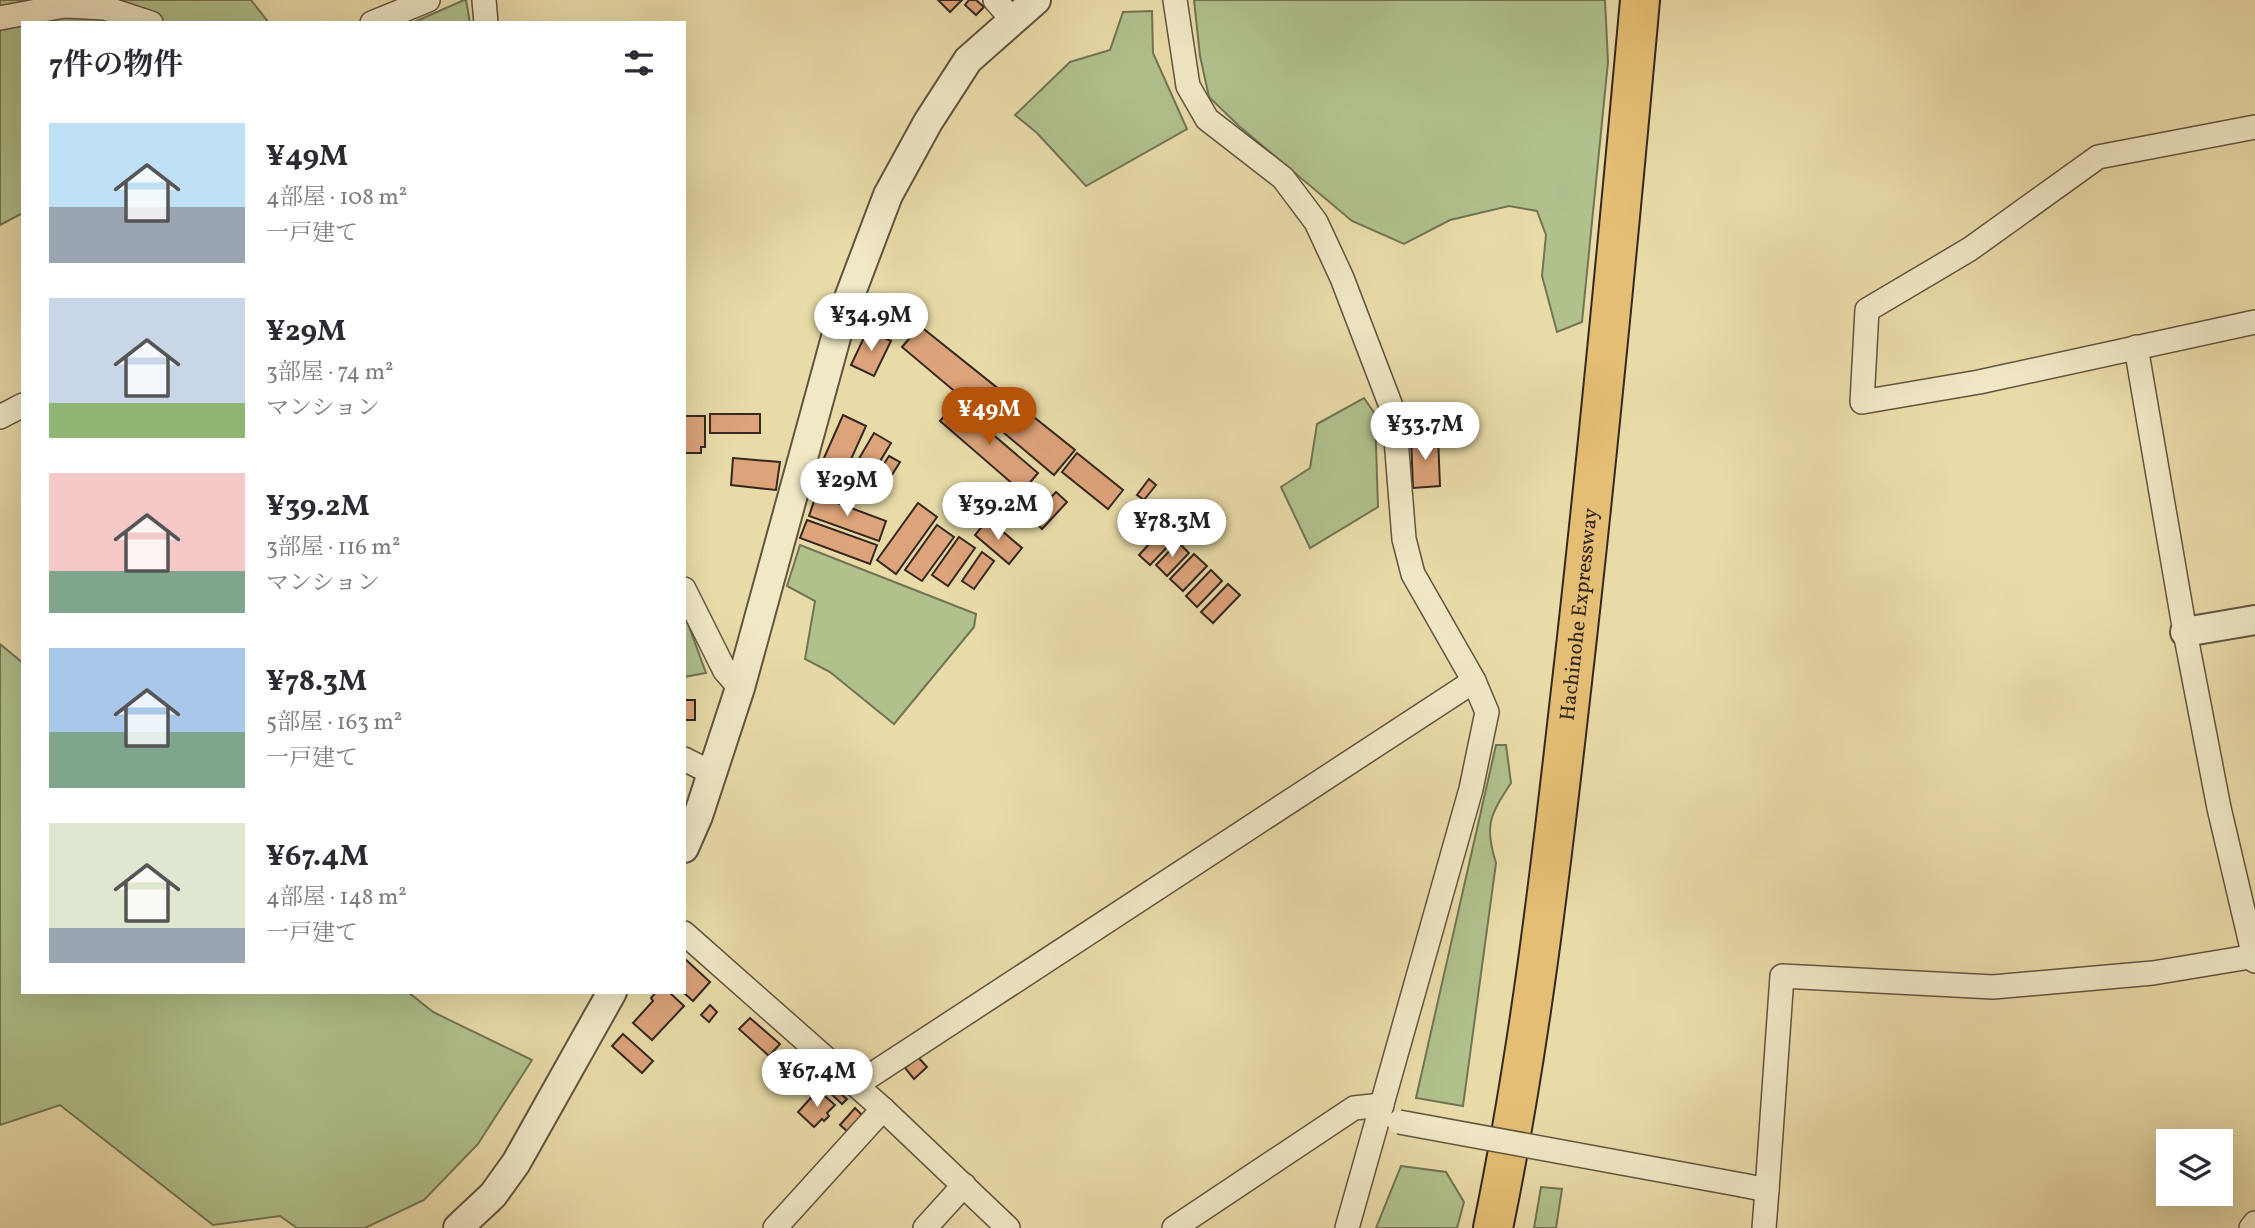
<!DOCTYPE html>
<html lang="ja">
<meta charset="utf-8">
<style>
body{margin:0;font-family:Vollkorn,"Noto Serif JP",serif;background:#f2f2f3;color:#2b2b33;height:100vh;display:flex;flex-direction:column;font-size:26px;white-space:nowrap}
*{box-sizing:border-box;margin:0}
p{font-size:23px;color:#7c7c81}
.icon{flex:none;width:38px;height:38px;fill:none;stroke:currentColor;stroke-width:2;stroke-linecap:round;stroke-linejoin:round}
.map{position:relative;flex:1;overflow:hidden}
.panel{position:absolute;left:21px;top:21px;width:665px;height:973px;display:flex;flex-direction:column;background:#fff;border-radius:0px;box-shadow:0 7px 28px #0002}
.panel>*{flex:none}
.tools{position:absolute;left:2156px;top:1129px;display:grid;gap:14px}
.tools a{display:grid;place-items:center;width:77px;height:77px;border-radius:0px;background:#fff;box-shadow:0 7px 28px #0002;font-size:35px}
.price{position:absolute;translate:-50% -60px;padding:0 16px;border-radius:24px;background:#fff;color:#222;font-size:23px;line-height:46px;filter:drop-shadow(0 2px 4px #0008)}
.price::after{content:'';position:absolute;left:50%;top:42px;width:21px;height:16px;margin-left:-10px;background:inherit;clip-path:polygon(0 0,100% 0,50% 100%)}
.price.active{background:#b45309;color:#fff}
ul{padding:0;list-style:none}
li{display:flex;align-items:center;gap:21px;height:175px;padding:0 28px}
li span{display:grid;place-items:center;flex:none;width:196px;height:140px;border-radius:0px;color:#555}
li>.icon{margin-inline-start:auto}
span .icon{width:84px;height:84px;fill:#fffc;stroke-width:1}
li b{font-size:30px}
h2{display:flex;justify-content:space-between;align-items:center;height:84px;padding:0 28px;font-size:30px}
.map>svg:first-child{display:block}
.green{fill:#b0c18c;stroke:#727456;stroke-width:2}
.building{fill:#dda37a;stroke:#34281f;stroke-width:2}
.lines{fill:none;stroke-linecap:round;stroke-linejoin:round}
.minor-casing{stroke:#615541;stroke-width:26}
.tertiary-casing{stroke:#615541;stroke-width:32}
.motorway-casing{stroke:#34281f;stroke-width:42}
.minor{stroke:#f1e8c6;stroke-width:23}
.tertiary{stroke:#f1e8c6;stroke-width:28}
.motorway{stroke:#e4be74;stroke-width:38}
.minor-bridge-casing{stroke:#615541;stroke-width:26;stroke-linecap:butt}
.minor-bridge{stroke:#f1e8c6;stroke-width:23}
.labels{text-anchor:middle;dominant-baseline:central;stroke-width:5;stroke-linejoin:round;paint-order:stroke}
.street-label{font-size:21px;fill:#34281f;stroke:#f1e8c6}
</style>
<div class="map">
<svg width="2255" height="1228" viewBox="0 0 2255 1228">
<rect width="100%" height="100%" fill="#e9dba8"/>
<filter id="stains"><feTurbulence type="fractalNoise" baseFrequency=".00286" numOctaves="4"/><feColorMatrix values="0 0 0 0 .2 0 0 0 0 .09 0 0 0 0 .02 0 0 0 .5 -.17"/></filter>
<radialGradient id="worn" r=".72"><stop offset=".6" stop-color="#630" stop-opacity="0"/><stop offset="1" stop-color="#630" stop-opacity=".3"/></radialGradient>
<g class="green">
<path d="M0,0H251L269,23H23V213L0,225Z"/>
<path d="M464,0H466L470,23H412Z"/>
<path d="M1194,0H1605L1608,62L1582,322L1557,332L1542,276L1546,235L1537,211L1509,206L1450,220L1404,244L1352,221L1239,126L1209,97L1200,56Z"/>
<path d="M1152,11L1153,53L1187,129L1086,186L1037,133L1015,115L1070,62L1110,50L1123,12Z"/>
<path d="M1364,398L1375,414L1378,507L1310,548L1281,487L1310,468L1317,424Z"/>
<path d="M800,545L976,614L974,627L894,724L830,672L805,659L815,601L787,586Z"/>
<path d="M684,613L706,673L684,677Z"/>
<path d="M0,644L23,663V992H408L433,1012L532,1060L478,1144L424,1200L365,1228H297L280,1216L213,1225L60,1105L0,1125Z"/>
<path d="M1496,745H1506L1511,783C1490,815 1484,825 1496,863L1463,1106L1416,1098Z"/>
<path d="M1401,1166L1446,1172L1464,1202L1457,1228H1376Z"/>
<path d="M1541,1187L1562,1189L1556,1228H1534Z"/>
</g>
<g class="building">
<path d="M938,0H962L950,12Z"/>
<path d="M969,0H976L984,7L976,15L965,5Z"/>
<path d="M920,326L1075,450L1054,475L902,347Z"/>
<path d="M868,329L891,341L874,376L851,365Z"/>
<path d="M956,403L1038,473L1022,492L940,421Z"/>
<rect x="710" y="414" width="50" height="19"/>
<path d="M843,415L866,426L839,486L816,476Z"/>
<path d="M684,416H705V447H701V453H684Z"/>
<path d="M874,433L891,443L859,496L843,486Z"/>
<path d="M1438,437L1440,486L1413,488L1411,438Z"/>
<path d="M1077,453L1123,490L1108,509L1062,472Z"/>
<path d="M889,456L900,462L878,497L867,490Z"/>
<path d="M733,458L780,462L776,490L731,485Z"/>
<path d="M1149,479L1156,485L1144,500L1137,495Z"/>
<path d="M1056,492L1067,502L1042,529L1031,518Z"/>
<path d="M816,495L886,521L879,541L809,516Z"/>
<path d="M918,503L937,517L896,574L877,560Z"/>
<path d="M988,519L1022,548L1009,564L975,535Z"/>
<path d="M807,520L877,545L870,564L800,538Z"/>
<path d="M937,525L954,537L922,581L905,570Z"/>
<path d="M1164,528L1175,539L1150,565L1139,555Z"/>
<path d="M959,537L975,548L948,586L932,575Z"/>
<path d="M1178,542L1189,553L1167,576L1156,565Z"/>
<path d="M982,552L994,561L974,589L962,581Z"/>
<path d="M1194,554L1207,566L1183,591L1170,579Z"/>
<path d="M1211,570L1222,581L1197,607L1186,596Z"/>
<path d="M1228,584L1240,595L1213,623L1201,612Z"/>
<rect x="684" y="700" width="11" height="20"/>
<path d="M684,958L710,982L693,1001L683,992Z"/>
<path d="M656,992H669L684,1006L652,1040L633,1023L653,1001L651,998Z"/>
<path d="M710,1005L717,1012L709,1022L701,1015Z"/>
<path d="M750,1018L780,1044L769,1056L739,1029Z"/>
<path d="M623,1034L653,1061L642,1073L612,1046Z"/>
<path d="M918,1057L927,1067L914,1079L905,1068Z"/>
<path d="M829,1084L847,1099L842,1104L825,1088Z"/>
<path d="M818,1090L835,1105L827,1113L829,1116L824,1121L822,1119L814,1127L798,1112Z"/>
<path d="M855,1108L862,1115L847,1131L840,1125Z"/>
</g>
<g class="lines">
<g class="minor-casing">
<g id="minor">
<path d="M484,0L486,23"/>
<path d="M995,0L1013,20"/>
<path d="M1175,0L1188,86L1207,119L1283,178L1316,222L1342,278L1394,414L1404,539L1413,574L1474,681L1487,712L1471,789L1347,1228"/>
<path d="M0,18L64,6L105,8L151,23"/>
<path d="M372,23L428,0"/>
<path d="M2255,127L2098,157L1970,249L1867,310L1862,402L1979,382L2255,322"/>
<path d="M2136,347L2185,632L2219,808L2255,961"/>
<path d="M0,417L23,405"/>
<path d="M684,589L725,671L740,688"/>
<path d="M684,759L712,773"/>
<path d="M684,933L883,1109L1008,1228"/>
<path d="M856,1085L1474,681"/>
<path d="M1742,1185L1767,1190L1782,976L1993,987L2153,973L2255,956"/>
<path d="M775,1228L883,1109"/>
<path d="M925,1228L964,1185"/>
<path d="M1174,1228L1354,1108L1382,1105"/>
<path d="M1764,1228L1767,1190"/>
<path d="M2251,1228L2255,1223"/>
</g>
</g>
<g class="tertiary-casing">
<g id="tertiary">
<path d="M2185,632L2255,620"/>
<path d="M684,848L698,816L740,688L841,319L888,195L928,122L968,60L1036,0"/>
<path d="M458,1228L493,1195L516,1163L612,992"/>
</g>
</g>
<g class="motorway-casing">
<g id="motorway">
<path id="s1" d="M1493,1228C1529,1054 1550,876 1570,699C1597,466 1619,233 1640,0"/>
</g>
</g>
<use href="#minor" class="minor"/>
<use href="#tertiary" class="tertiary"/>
<use href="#motorway" class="motorway"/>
<g class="minor-bridge-casing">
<path id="minor-bridge" d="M1399,1122L1742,1185"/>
</g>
<use href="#minor-bridge" class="minor-bridge"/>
</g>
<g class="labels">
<g class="street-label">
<text stroke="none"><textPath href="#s1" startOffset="620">Hachinohe Expressway</textPath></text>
</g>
</g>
<rect width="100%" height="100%" filter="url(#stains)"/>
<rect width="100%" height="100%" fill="url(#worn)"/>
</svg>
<div class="tools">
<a><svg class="icon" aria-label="layers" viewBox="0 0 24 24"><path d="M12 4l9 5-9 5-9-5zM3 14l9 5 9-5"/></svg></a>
</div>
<b class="price" style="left:871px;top:353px">¥34.9M</b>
<b class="price active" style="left:989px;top:447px">¥49M</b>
<b class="price" style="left:1425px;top:462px">¥33.7M</b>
<b class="price" style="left:847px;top:518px">¥29M</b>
<b class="price" style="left:998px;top:542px">¥39.2M</b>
<b class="price" style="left:1172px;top:559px">¥78.3M</b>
<b class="price" style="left:817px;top:1109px">¥67.4M</b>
<section class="panel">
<h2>7件の物件<svg class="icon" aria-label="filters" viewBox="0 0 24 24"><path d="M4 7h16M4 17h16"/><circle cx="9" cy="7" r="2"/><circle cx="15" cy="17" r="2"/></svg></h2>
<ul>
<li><span style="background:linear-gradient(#bfe0f5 60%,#9aa5b1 0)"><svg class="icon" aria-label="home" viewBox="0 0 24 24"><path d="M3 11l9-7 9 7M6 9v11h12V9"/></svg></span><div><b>¥49M</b><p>4部屋 · 108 m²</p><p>一戸建て</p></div></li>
<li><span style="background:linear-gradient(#c9d6e8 75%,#8fb573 0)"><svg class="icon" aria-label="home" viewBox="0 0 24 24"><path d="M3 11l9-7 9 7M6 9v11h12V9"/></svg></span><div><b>¥29M</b><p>3部屋 · 74 m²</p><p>マンション</p></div></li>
<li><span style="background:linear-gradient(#f6c9c9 70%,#7fa58c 0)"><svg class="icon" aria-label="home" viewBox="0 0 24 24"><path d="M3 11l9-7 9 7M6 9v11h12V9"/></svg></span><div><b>¥39.2M</b><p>3部屋 · 116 m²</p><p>マンション</p></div></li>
<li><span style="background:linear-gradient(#a9c7e8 60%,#7fa58c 0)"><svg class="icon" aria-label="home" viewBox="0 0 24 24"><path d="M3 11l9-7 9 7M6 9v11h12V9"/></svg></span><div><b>¥78.3M</b><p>5部屋 · 163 m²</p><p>一戸建て</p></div></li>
<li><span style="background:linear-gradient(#dfe7d0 75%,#9aa5b1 0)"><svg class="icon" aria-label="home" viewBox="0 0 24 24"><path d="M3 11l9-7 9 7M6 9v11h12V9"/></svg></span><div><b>¥67.4M</b><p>4部屋 · 148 m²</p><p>一戸建て</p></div></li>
</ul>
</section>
</div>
